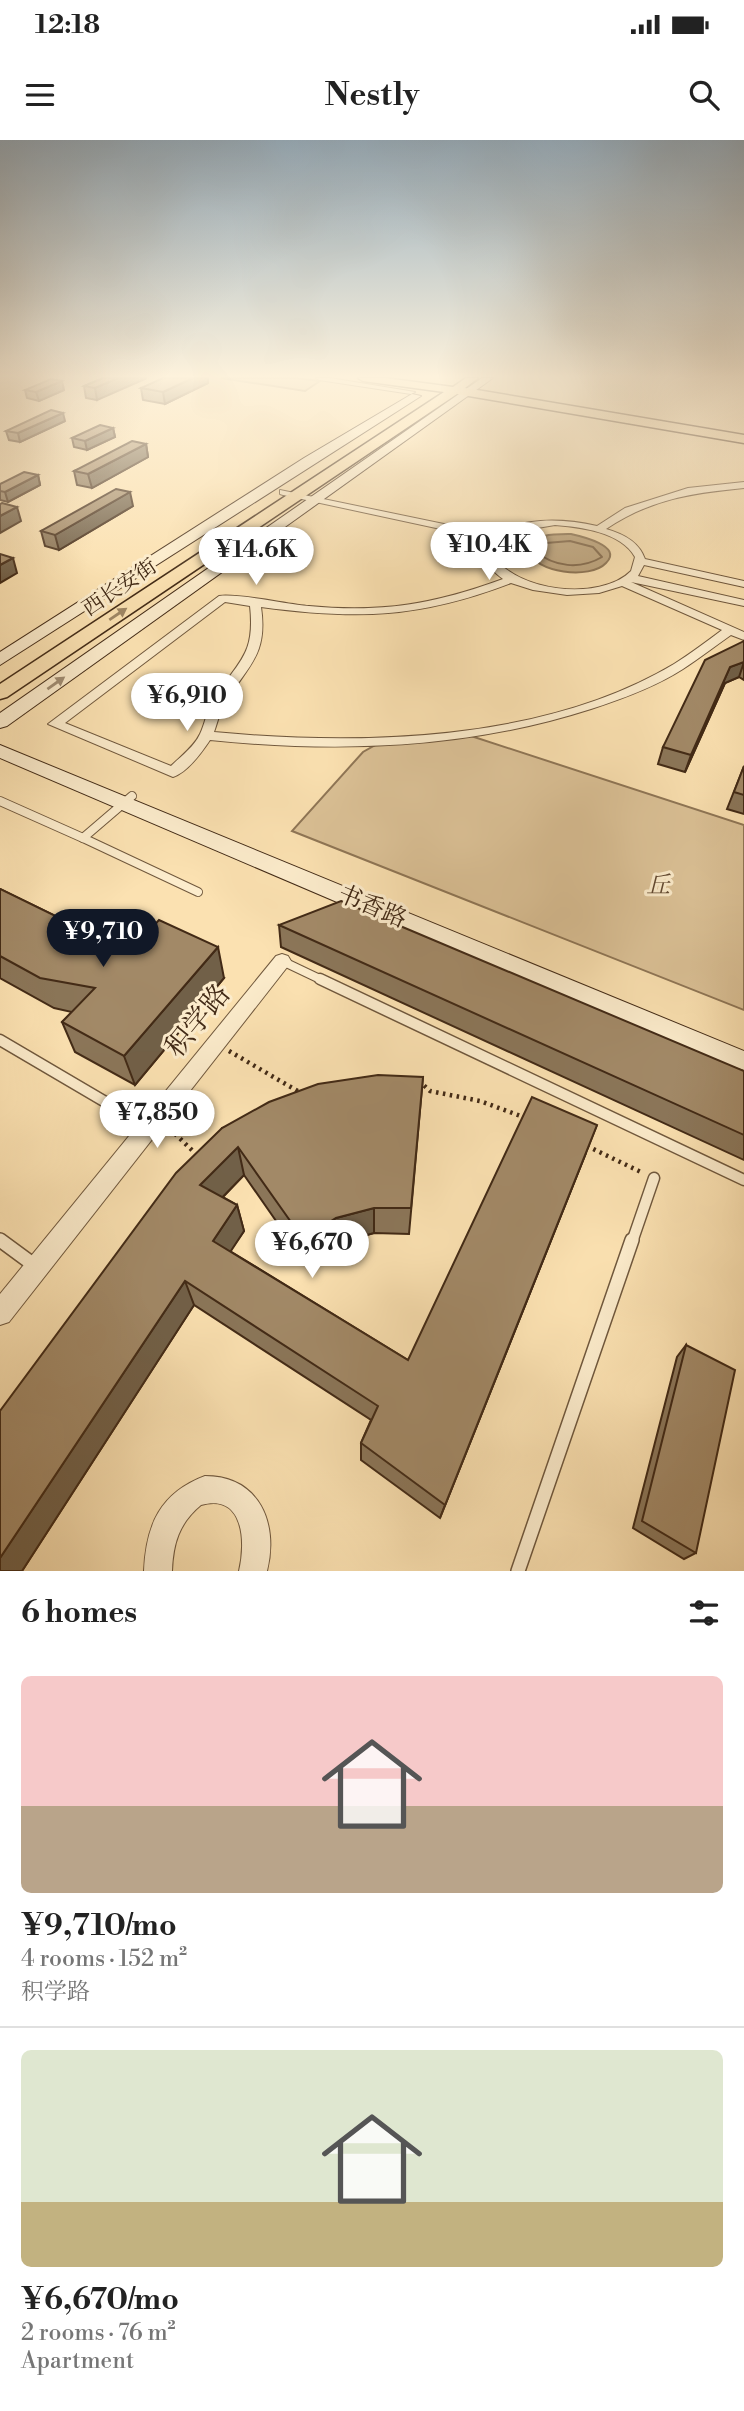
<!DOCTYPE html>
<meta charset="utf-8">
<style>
body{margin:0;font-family:"Libre Bodoni","Noto Serif SC",serif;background:#f6f6f6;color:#222;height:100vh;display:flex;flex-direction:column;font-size:26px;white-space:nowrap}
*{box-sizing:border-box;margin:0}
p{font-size:23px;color:#767676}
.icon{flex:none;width:38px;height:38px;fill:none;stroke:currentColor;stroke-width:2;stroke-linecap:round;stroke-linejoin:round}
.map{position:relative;height:1431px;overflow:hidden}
.details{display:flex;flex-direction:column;background:#fff;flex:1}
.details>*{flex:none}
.price{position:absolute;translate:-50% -60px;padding:0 16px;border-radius:24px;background:#fff;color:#222;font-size:23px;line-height:46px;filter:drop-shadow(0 2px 4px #0008)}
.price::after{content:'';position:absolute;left:50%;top:42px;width:21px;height:16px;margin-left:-10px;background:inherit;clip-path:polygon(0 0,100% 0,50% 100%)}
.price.selected{background:#111827;color:#fff}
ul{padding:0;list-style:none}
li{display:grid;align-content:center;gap:14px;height:371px;padding:0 21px}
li+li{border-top:2px solid #e0e0e0}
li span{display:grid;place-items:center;height:217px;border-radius:10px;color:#555}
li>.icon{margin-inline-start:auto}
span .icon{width:126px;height:126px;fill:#fffc;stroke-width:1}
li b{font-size:30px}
h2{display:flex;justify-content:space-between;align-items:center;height:84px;padding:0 21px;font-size:30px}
.status{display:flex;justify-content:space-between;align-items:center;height:49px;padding:0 35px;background:#fff;direction:ltr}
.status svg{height:19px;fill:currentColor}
header{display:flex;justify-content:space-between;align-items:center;height:91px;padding:0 21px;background:#fff;font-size:32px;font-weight:700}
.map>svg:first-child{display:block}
.green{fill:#dcc297;stroke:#8f7656;stroke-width:2}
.water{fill:#bca37c;stroke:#8b7353;stroke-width:2}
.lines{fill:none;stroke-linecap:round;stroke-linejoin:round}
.shore{stroke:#7f6649;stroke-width:2}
.lane-far2-casing{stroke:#70583d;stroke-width:10}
.lane-far1-casing{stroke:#70583d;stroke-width:13}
.lane-casing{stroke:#70583d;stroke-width:16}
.street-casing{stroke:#70583d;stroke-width:2}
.secondary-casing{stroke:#422a16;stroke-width:2}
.primary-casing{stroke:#422a16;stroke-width:3}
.path{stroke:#422a16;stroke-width:4.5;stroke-dasharray:2.5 4.5;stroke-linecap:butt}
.lane-far2{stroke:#fceccc;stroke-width:8}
.lane-far1{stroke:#fceccc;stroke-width:10}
.lane{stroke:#fceccc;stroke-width:13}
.street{fill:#fceccc;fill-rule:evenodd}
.secondary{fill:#fceccc;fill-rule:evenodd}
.primary{fill:#fbe1b1;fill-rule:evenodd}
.wall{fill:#8b7659;stroke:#422a16;stroke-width:2}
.shaded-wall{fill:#716048;stroke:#422a16;stroke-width:2}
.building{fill:#a28967;stroke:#422a16;stroke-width:2}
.oneway{fill:#9e8664}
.oneway2{fill:#9f8b71}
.labels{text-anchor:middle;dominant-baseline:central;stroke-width:6;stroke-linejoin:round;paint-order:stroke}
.far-street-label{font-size:21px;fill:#422a16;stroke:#fceccc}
.park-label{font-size:24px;font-style:italic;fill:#614830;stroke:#fceccc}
.street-label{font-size:24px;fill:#422a16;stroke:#fceccc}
.near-street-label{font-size:28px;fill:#422a16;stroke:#fceccc}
</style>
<div class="status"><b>12:18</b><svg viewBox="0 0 49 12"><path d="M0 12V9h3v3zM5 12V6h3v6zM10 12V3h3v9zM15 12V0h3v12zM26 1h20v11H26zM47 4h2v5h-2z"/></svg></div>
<header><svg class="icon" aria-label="menu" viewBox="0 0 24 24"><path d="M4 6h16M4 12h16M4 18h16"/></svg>Nestly<svg class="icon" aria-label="search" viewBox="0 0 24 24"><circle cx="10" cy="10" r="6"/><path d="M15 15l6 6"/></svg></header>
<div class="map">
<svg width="744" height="1431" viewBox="0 0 744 1431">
<rect width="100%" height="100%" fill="#fbe1b1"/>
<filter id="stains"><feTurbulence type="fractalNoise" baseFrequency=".00286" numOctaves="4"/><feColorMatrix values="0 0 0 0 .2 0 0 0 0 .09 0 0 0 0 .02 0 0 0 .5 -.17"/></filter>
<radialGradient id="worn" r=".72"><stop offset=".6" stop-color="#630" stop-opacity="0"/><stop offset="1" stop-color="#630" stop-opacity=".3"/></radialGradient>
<g class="green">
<path d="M221,238H295L320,241L305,251Z"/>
<path d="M468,595L744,685V870L292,691L363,612L379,603Z"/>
</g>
<path class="water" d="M571,394C580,396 624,406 606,423C590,440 535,433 527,410C534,393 555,394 571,394Z"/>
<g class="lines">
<path class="shore" d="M570,401L593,407L602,417C580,430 554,427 535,411L546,403Z"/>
<g class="lane-far2-casing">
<g id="lane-far2">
<path d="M132,656L83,698L198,752"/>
<path d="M0,661L83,698"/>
<path d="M282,821L324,841"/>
</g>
</g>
<g class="lane-far1-casing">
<g id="lane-far1">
<path d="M320,839L744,1040"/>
<path d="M0,900L148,987"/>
<path d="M0,1100L3,1102"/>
<path d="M632,1102L654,1038"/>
</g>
</g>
<g class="lane-casing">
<g id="lane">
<path d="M0,1100L34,1125"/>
<path d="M518,1431L632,1100"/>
</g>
</g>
<g class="street-casing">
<g id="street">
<path d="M316,238H330L415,252L411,254L319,240Z"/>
<path d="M744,342V348C693,353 650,359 606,389C624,394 639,402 645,419L744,441V447L644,425L638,436L744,460V466L631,442L744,492V500L731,495C715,506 700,518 683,529C655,547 622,559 591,569C467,609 339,613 210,600C202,612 188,632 173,637L48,584L219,456C238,453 286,464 309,466C382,473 435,464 503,439C490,429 474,414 487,399L283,355L280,354V350L492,394C526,377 562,378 597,386L625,368L688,348ZM555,385C581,387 621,392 635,417L631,431C600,462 515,452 492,414L493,405L508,393ZM511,443L533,450L567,455L599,453L622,446L722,490C706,502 690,514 674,524C543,602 361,606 214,592C218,581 220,570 226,561C249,525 268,514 261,467C357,480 420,478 511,443ZM225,462L250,466C256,519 235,522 212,563C206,573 205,584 200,594C194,607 181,616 171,626L65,583Z"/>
<path d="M282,814L288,816L291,821L288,826L9,1182L0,1185V1154L276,816Z"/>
<path d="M205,1336C259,1336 279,1383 267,1431H239C246,1402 244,1353 201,1365C179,1383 173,1404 172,1431H144C146,1385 160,1353 205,1336Z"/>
</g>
</g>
<g class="secondary-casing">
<g id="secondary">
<path d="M482,238H493L7,586L0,588V573Z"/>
<path d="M412,254L421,256L0,525V512L304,318Z"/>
<path d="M0,605L744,911V936L0,618Z"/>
</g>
</g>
<g class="primary-casing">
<path id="primary" d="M358,238H385L453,247L466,238H478L465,248L744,295V303L457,254L7,557L0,559V544L444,252L363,241Z"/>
</g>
<g class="path">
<path d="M229,911L301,953"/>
<path d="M419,941L430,951L480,961L526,978"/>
<path d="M170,989L197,1015"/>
<path d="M587,1006L643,1033"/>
</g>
<use href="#lane-far2" class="lane-far2"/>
<use href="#lane-far1" class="lane-far1"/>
<use href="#lane" class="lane"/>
<use href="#street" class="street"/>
<use href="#secondary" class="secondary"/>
<use href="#primary" class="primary"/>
</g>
<g class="wall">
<path d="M103,238L97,260L86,258L84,246Z"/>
<path d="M208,243L165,264L143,260L141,248Z"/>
<path d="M25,250H64L39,261L27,258Z"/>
<path d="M65,281L20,302L9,300L6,291Z"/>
<path d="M113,288L115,297L87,310L74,307L72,298Z"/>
<path d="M146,304L148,317L92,348L77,345L74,331Z"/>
<path d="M38,335L40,345L8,362L0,360V344Z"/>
<path d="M133,366L59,410L45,406L41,391Z"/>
<path d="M744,501V540L739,537L725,543L685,632L658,624L663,607Z"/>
<path d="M744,626V674L727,669Z"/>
<path d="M0,749L129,812L224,838L135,945L75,912L62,882L72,872L54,868L0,838Z"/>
<path d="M279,785L744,931V1020L281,807Z"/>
<path d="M423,937L409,1094L374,1093L338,1103L306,1124L244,1035L223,1057L237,1065L244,1091L230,1111L408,1220L586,1013L440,1378L361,1320V1303L371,1280L194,1165L22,1431L222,988Z"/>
<path d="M686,1205L696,1413L684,1419L633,1388L677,1217Z"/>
</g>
<g class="shaded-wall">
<path d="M118,238H147L97,260L95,248Z"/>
<path d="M193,238H208V243L165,264L163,252Z"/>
<path d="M62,241L64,250L39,261L36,252Z"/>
<path d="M63,273L65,281L20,302L18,293Z"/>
<path d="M113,288L115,297L87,310L85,301Z"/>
<path d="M146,304L148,317L92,348L88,334Z"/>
<path d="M38,335L40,345L8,362L5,352Z"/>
<path d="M130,352L133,366L59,410L55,395Z"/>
<path d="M17,367L21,381L0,393V376Z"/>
<path d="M13,418L17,433L0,443V425Z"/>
<path d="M744,522L739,537L725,543L685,632L691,615L730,527Z"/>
<path d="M218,807L224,838L135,945L124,916Z"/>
<path d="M597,985L586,1013L440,1378L445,1365Z"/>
<path d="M238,1007L244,1035L209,1071L200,1045Z"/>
<path d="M237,1065L244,1091L221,1126L213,1101Z"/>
<path d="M374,1068V1093L338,1103L306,1124L303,1099L336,1078Z"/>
<path d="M185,1141L194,1165L22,1431H0V1418Z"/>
</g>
<g class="building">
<path d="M103,238H118L95,248L84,246Z"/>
<path d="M163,238H193L163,252L141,248Z"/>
<path d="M51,239L62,241L36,252L25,250Z"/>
<path d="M51,270L63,273L18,293L6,291Z"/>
<path d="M100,285L113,288L85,301L72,298Z"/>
<path d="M132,301L146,304L88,334L74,331Z"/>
<path d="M24,332L38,335L5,352L0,351V344Z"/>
<path d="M116,349L130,352L55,395L41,391Z"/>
<path d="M2,363L17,367L0,376V364Z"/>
<path d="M0,414L13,418L0,425Z"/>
<path d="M744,501V522L730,527L691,615L663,607L705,520Z"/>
<path d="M744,626V655L734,652Z"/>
<path d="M0,749L129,812L159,780L218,807L124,916L62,882L95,848L40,838L0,816Z"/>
<path d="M341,761L744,931V995L279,785Z"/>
<path d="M378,935L423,937L411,1068H374L336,1078L303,1099L238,1007L200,1045L237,1065L213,1101L408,1220L532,957L597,985L445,1365L361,1303L378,1266L185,1141L0,1418V1271L176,1033L222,988L269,962L318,944Z"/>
<path d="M686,1205L735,1230L696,1413L642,1381Z"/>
</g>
<defs><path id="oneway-solid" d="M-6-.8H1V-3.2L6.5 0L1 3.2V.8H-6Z" transform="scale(1.75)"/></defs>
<use class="oneway" href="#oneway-solid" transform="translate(118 474) rotate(-34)"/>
<use class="oneway2" href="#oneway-solid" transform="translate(56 543) rotate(-35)"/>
<linearGradient id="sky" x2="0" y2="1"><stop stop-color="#96adbd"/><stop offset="0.54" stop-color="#fdf2dc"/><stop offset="1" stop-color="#fdf2dc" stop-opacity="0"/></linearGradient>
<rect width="744" height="438" fill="url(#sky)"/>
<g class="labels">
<g class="far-street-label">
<text transform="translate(120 448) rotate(-34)">西长安街</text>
</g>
<g class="park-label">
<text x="658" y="746">丘</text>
</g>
<g class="street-label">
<text transform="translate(372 767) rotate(23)">书香路</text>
</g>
<g class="near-street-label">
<text transform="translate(198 881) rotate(-51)">积学路</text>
</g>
</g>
<rect width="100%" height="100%" filter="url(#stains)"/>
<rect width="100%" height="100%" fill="url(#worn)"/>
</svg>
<b class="price" style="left:489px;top:442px">¥10.4K</b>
<b class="price" style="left:256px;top:447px">¥14.6K</b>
<b class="price" style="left:187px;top:593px">¥6,910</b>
<b class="price selected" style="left:103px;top:829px">¥9,710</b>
<b class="price" style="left:157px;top:1010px">¥7,850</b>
<b class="price" style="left:312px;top:1140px">¥6,670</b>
</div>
<section class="details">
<h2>6 homes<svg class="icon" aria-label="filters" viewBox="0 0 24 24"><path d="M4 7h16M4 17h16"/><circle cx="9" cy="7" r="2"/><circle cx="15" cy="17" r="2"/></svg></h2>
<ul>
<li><span style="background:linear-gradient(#f6c9c9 60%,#b9a48a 0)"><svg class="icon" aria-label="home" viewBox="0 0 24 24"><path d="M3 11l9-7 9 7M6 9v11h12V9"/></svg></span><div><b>¥9,710/mo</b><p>4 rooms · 152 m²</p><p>积学路</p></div></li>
<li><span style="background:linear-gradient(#dfe7d0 70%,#c2b280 0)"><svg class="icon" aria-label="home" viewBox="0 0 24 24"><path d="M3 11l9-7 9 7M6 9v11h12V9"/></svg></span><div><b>¥6,670/mo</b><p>2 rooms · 76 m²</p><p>Apartment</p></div></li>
</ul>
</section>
